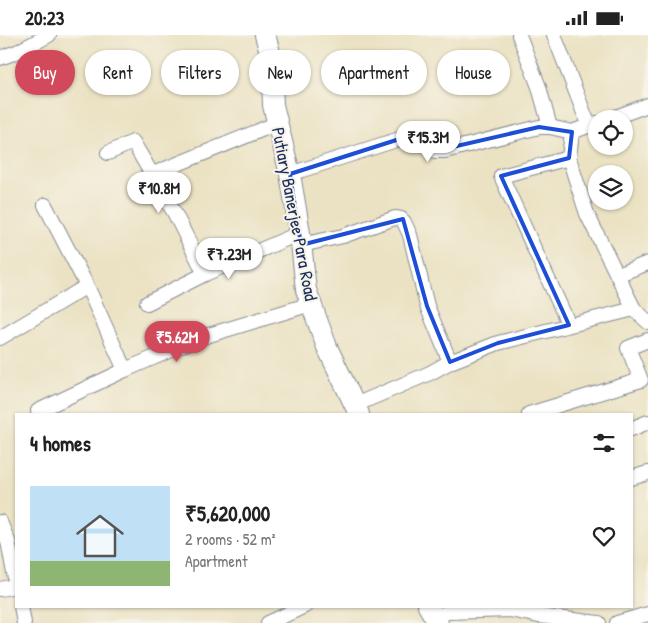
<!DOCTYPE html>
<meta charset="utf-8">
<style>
body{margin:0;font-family:"Patrick Hand",sans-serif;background:#f6f6f6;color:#222;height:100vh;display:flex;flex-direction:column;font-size:19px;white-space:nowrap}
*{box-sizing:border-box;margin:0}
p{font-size:16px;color:#767676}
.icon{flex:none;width:28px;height:28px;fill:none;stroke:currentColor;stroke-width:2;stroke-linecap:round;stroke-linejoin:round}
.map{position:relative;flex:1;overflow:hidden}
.panel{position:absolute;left:15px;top:378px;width:618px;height:195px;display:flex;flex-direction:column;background:#fff;border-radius:0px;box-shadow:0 1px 4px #0004}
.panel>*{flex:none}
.banner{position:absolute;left:15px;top:15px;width:619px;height:45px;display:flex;gap:10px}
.fabs{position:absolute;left:588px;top:75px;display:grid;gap:10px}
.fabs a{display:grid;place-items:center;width:45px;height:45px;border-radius:50%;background:#fff;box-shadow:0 1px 4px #0004;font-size:25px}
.price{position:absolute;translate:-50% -42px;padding:0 11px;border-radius:18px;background:#fff;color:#222;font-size:16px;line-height:32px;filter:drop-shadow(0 1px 2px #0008)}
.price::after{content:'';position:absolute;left:50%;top:30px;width:15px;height:11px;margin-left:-8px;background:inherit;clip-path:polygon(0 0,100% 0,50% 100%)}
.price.active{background:#d1495b;color:#fff}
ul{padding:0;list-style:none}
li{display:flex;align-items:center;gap:15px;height:125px;padding:0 15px}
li+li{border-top:1px solid #e0e0e0}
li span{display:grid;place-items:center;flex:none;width:140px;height:100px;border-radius:0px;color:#555}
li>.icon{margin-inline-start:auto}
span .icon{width:60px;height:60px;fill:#fffc;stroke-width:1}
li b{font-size:21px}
h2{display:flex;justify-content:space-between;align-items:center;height:60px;padding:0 15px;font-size:21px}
.pill{padding:0 18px;border-radius:22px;background:#fff;box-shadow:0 1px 4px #0004;font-size:18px;line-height:45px}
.pill.active{background:#d1495b;color:#fff}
.status{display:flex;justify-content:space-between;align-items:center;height:35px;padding:0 25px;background:#fff;direction:ltr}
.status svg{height:14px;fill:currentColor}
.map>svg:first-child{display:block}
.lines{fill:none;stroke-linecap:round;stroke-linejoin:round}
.street-casing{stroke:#838890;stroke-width:16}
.secondary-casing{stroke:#838890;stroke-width:22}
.street{stroke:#fff;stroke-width:14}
.secondary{stroke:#fff;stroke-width:20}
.marked{fill:none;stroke:#1d4ed8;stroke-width:4;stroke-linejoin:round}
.labels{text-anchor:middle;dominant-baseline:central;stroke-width:4;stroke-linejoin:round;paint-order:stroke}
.street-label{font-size:18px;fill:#1b2f5e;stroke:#f7f3e8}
</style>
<div class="status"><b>20:23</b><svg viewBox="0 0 49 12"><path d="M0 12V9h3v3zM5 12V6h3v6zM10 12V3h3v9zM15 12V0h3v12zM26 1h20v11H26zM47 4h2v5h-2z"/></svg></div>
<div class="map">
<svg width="648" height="588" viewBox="0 0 648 588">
<rect width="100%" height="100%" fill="#f7f3e8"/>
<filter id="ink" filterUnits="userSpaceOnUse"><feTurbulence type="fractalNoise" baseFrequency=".02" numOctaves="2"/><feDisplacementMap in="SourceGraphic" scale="10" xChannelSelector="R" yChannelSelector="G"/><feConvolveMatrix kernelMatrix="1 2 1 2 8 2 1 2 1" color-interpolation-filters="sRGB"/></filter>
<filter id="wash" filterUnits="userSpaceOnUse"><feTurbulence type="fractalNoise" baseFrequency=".0096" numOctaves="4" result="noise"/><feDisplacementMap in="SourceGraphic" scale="20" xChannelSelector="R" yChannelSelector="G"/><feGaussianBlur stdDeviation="1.12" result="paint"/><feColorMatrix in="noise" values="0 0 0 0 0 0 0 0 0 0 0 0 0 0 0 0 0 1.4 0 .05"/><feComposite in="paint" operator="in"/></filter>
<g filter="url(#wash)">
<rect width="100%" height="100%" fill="#ebe2c3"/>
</g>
<g filter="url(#ink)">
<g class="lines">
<g class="street-casing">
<g id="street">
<path d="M519,0L539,52L550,92"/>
<path d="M554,0L589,91"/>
<path d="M0,23L19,16L49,0"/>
<path d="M610,84L648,70"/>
<path d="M596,88L572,97L569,123L587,179L634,274L648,287"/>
<path d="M108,118L133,107L175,179L205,239"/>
<path d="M569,123L501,141L569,290"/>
<path d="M153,139L278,88"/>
<path d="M290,139L412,100H417L435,116H445L539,92H550L572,97"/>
<path d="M45,170L87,251L125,335"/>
<path d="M301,210L343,201L395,183L401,184L404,187L410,200L427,271L450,327"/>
<path d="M617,240L648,228"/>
<path d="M147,268L205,239L300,198"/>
<path d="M0,303L87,251"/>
<path d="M355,370L430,338L450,327L498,308L634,274"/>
<path d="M38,376L125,335L199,303L311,269"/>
<path d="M529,379L641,345L628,313L648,305"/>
<path d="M631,394L648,387"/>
<path d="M631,443L648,438"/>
<path d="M0,487L8,506L16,549"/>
<path d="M0,554L16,551"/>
<path d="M21,571L24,588"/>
<path d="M434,582L448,577L510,575L539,581L599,588"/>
<path d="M268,588L305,571"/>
<path d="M617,588L648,579"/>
</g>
</g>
<g class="secondary-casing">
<g id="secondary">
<path d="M265,0L271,21L273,70L290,139L300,198L306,255L327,312L359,379"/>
<path d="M428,571L438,588"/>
</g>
</g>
<use href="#street" class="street"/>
<use href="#secondary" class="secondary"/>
</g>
</g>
<path class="marked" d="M539,92L572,97L569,123L501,141L569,290L498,308L450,327L427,271L403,184L301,210L290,139L412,100L435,116Z"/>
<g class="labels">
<g class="street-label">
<text transform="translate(295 179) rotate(79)">Putiary Banerjee Para Road</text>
</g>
</g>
</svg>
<div class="fabs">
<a><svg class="icon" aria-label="locate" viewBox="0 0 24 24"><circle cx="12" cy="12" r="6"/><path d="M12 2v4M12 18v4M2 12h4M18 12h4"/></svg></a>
<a><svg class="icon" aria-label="layers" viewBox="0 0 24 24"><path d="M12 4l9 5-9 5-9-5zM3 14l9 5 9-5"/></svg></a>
</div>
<b class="price" style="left:428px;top:128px">₹15.3M</b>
<b class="price" style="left:159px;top:179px">₹10.8M</b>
<b class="price" style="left:229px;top:245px">₹7.23M</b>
<b class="price active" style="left:177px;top:328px">₹5.62M</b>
<div class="banner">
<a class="pill active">Buy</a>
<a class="pill">Rent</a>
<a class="pill">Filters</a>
<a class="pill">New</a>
<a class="pill">Apartment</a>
<a class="pill">House</a>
</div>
<section class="panel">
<h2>4 homes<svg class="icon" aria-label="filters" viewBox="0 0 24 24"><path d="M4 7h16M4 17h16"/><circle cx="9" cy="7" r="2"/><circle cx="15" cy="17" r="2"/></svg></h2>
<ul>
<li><span style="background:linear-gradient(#bfe0f5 75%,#8fb573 0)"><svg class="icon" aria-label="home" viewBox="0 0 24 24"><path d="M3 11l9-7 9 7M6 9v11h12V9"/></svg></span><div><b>₹5,620,000</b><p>2 rooms · 52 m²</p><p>Apartment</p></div><svg class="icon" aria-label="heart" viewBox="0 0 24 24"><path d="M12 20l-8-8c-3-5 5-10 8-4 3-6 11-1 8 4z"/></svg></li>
</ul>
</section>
</div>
